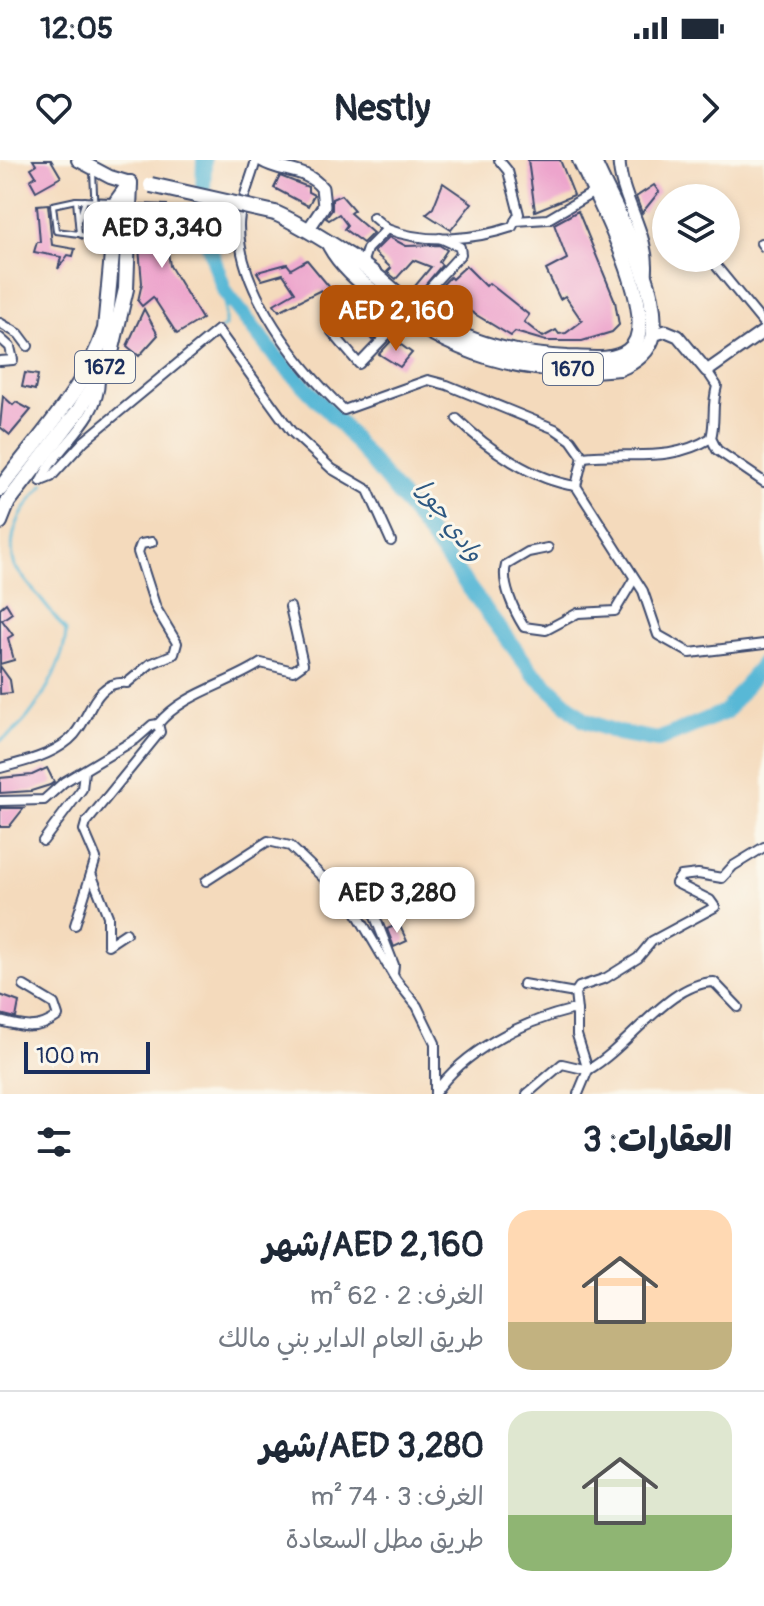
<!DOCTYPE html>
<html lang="ar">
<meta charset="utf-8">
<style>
body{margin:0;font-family:Pangolin,"Playpen Sans Arabic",sans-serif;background:#f2f2f3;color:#1f2937;direction:rtl;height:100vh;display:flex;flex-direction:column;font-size:30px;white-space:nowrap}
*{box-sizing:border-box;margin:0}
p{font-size:26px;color:#747a83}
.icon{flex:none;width:44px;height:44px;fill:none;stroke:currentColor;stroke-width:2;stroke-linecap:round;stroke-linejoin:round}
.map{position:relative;height:934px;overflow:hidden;direction:ltr}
.side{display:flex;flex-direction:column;background:#fff;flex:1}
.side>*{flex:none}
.tools{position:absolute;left:652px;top:24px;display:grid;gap:16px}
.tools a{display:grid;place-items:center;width:88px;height:88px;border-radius:50%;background:#fff;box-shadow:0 4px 12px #0003;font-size:40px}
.scale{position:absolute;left:24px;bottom:20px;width:126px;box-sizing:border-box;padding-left:8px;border:4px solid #1b2f5e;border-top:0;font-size:22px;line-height:28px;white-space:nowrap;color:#1b2f5e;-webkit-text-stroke:6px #fbf7ec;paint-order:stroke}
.price{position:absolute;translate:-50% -68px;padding:0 18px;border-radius:16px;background:#fff;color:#222;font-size:26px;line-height:52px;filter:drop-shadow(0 2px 4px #0008)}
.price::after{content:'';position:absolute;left:50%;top:48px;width:24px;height:18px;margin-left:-12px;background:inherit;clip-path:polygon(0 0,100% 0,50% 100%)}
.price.selected{background:#b45309;color:#fff}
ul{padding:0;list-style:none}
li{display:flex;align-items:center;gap:24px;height:200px;padding:0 32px}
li+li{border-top:2px solid #e0e1e3}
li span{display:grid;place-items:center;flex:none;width:224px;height:160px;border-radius:24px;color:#555}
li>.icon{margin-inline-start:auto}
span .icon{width:96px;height:96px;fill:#fffc;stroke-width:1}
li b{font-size:34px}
h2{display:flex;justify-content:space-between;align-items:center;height:96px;padding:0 32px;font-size:34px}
.status{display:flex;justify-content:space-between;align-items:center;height:56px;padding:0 40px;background:#fff;direction:ltr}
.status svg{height:22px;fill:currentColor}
header{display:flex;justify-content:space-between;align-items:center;height:104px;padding:0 32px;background:#fff;font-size:36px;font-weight:800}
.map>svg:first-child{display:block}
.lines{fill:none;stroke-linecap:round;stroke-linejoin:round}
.stream{stroke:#58b8d6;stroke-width:3}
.river{stroke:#58b8d6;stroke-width:16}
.building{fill:#eda4cc}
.lane-casing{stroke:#3c496c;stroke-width:8}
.street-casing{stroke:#3c496c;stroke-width:12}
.secondary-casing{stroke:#3c496c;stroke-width:15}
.primary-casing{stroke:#3c496c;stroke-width:16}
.highway-casing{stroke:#3c496c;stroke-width:18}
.lane{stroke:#fff;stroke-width:4}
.street{stroke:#fff;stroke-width:8}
.secondary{stroke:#fff;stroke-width:11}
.primary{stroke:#fff;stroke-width:12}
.highway{stroke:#fff;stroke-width:14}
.highway-bridge-casing{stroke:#3c496c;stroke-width:18;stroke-linecap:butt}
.highway-bridge{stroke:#fff;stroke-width:14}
.labels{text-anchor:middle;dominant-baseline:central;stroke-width:6;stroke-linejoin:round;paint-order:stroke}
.shield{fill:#fbf7ec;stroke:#5e6b89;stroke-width:2}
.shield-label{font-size:20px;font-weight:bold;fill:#1b2f5e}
.water-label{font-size:24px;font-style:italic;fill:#2d5882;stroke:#fbf7ec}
</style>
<div class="status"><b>12:05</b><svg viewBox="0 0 49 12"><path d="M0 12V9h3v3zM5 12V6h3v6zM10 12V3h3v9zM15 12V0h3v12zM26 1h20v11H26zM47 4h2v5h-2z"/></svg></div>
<header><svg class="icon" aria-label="forward" viewBox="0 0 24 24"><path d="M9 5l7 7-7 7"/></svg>Nestly<svg class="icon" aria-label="heart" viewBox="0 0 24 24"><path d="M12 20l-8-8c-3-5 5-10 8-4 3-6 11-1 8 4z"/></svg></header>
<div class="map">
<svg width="764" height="934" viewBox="0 0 764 934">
<rect width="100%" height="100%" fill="#fbf7ec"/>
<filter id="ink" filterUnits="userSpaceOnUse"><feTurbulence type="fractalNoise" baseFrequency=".0125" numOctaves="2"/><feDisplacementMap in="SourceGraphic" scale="16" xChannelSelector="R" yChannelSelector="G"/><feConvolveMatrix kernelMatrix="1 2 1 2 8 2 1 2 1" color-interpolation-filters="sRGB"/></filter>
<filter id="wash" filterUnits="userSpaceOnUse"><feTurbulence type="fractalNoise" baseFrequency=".006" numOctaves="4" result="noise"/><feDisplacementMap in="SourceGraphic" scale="32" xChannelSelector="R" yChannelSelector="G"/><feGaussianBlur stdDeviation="1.8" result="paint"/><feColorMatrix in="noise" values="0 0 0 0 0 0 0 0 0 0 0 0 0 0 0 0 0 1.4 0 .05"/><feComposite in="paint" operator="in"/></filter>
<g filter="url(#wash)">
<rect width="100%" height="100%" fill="#f4dabc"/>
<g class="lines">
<g class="stream">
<path d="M221,169L225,166V132"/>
<path d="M0,581C31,565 65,505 66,471L15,407C5,373 23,348 44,324"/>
</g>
<path class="river" d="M204,0L202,66L225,132L275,196L340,263L405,342L532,512L584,560L618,573L658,580L725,552L764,502"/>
</g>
<g id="blocks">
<g class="building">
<path d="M33,0H51L61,17L36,31L30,20L36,16L31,8L36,5Z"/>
<path d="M528,0H560L574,35L535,51Z"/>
<path d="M280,16L308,27V32L314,35L308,46L274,28Z"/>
<path d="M443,23L472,43L451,70L426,54L433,48Z"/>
<path d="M654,25L659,32L642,53L636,37Z"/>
<path d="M341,35L354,50L350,53L373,73L363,83L344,69L347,65L339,54L329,60L326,58L332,50V39Z"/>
<path d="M48,44L52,85L75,89L73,96L68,95L58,109L61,97L34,92L37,82H40L37,45Z"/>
<path d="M141,44L167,45L169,71H165L170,106L202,159L177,174L153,137L142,146L138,141L142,123L138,76Z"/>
<path d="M578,51L615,141L619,165L612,172L582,181H546L515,172L511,176L463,147L451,156L432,136L450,117L452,119L466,106L486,126L489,123L529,155L524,162L543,177L556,170L559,174L566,173L582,161L565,136L560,139L546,110L567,99L554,64Z"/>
<path d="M389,77L406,86L439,85L447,90L439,102L442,105L416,136L410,132L431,107L413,100L396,119L387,112L391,108L374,92Z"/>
<path d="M307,100L331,129L336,127L346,134L381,171L372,180L349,152L339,150L321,130L279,151L274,144L295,132L283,114L262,120L257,112L287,104L291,109Z"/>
<path d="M144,149L158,175L139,196L127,186Z"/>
<path d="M393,179L412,193L400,207L379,194Z"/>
<path d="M25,213L38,215L35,230L22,227Z"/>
<path d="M3,236L13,245L16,242L31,250L10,275L0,267Z"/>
<path d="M6,443L12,453L2,460L13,475L8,478L14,500L0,504V448Z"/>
<path d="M0,506L10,520L12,533L0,534Z"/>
<path d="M47,608L54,622L50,625L31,631L0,633V618L32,615Z"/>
<path d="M0,648H24L9,667H0Z"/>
<path d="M399,764L407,781L394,787L387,769Z"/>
<path d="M0,835L19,842L16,858L0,854Z"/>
</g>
</g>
</g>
<g filter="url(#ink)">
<use href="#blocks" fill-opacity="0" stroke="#3c496c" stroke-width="2"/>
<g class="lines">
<g class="lane-casing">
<g id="lane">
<path d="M76,40L79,74"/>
<path d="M79,59L85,40"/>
<path d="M86,77L85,61L95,53L93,12"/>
<path d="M108,87L79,74L56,71L53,45L76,40L114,41"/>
</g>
</g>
<g class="street-casing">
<g id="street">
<path d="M256,0C251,20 239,45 239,66C239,132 298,206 344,250L428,220L447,225L555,269L571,280L583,297"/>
<path d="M373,57L387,69"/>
<path d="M515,61L548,59L594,32"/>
<path d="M761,83L764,87"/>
<path d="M362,104L367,89L387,69C425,84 474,80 512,67L519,54L508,11L499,0"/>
<path d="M717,107L763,163"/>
<path d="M417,150L426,132L461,94L460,87L440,78"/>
<path d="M0,163L19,174L28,186"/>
<path d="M332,172L359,204L404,157"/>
<path d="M0,178L10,187L13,200L0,201"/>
<path d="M457,259C488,289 533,320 576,326"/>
<path d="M711,278L717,290L764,322"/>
<path d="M583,297L576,326L643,431L658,475L690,493L764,484"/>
<path d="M583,297C630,291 668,304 711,278C716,259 711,248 717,226L707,211"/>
<path d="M41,321L51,317L84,281L218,170L291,271L332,309L368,330L391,381"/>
<path d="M41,321C56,286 100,261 100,220"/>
<path d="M548,388L528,392L506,405C501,423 514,451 524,467L546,470L578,453L615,451L634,419"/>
<path d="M158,564C184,533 227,525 261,503L293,511L303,504L290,447"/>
<path d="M0,608C24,602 50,596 69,580C91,562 91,520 127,523L150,504L174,494L177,483L156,448L138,392L141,384L152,382"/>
<path d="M0,641L44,640L64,622L136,579L152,565L158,564L160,572L86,663L84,670L96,698L75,765"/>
<path d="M43,681L82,629L84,611"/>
<path d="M92,716L108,756V785L126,773"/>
<path d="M206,721L268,681L290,686L352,745L396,820L417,846L435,883V934"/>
<path d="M374,737V754L394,805L393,814"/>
<path d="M523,824L575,833"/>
<path d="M577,851L575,833L579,827L606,818L638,798L652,781L715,747L710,740L676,723L681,716L698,714L722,718L733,706L764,687"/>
<path d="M0,861C23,867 38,871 58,856L54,844L24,826"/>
<path d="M435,933C464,891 521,862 571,850L577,851V875L588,910L578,934"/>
<path d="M527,934L562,904L588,910C630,886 668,823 714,822L738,847"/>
</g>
</g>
<g class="secondary-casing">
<g id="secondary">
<path d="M261,0C282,13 305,7 322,28L324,46L308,70"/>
<path d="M619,0C620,40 651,75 646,115"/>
<path d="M653,175L666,171L678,176L707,211L764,171"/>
</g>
</g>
<g class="primary-casing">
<path id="primary" d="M78,0L110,17L130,23"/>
</g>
<g class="highway-casing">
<g id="highway">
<path d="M275,53C300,64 325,80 348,95C379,114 403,143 435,162C476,186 521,196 568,198C586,198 612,203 628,191C667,164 595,34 580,0"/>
<path d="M330,86C341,106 358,120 376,134C448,195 526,217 620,208C635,202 650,191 653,174C660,120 613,49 593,0"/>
<path d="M0,329C37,279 86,229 105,169L117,41L130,23"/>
<path d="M0,362L8,342L79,250L110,197L126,129L130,23"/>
</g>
</g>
<use href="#lane" class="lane"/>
<use href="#street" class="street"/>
<use href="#secondary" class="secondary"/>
<use href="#primary" class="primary"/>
<use href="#highway" class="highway"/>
<g class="highway-bridge-casing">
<path id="highway-bridge" d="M151,25L275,53"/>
</g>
<use href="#highway-bridge" class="highway-bridge"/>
</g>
</g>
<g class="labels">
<g class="shield">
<rect x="75" y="191" width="60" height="32" rx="6"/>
<rect x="543" y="193" width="60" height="32" rx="6"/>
</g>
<g class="shield-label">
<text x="105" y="207">1672</text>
<text x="573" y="209">1670</text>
</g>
<g class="water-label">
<text transform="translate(449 361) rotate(53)">وادي جورا</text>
</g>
</g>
</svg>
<div class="tools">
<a><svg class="icon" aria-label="layers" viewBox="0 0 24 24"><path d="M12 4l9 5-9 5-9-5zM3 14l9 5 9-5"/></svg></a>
</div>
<div class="scale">100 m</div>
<b class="price" style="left:162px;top:110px">AED 3,340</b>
<b class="price selected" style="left:396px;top:193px">AED 2,160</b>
<b class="price" style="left:397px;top:775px">AED 3,280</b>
</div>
<section class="side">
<h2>العقارات: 3<svg class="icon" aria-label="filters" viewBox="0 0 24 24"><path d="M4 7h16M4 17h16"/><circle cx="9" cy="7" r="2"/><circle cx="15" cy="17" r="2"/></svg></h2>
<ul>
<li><span style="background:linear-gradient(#ffd9b3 70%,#c2b280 0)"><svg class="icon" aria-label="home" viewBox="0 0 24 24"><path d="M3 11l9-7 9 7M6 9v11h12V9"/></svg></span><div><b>AED 2,160/شهر</b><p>الغرف: 2 · 62 m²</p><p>طريق العام الداير بني مالك</p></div></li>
<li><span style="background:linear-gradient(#dfe7d0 65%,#8fb573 0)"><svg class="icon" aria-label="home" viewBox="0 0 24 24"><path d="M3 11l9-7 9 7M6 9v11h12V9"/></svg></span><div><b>AED 3,280/شهر</b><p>الغرف: 3 · 74 m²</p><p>طريق مطل السعادة</p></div></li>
</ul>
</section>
